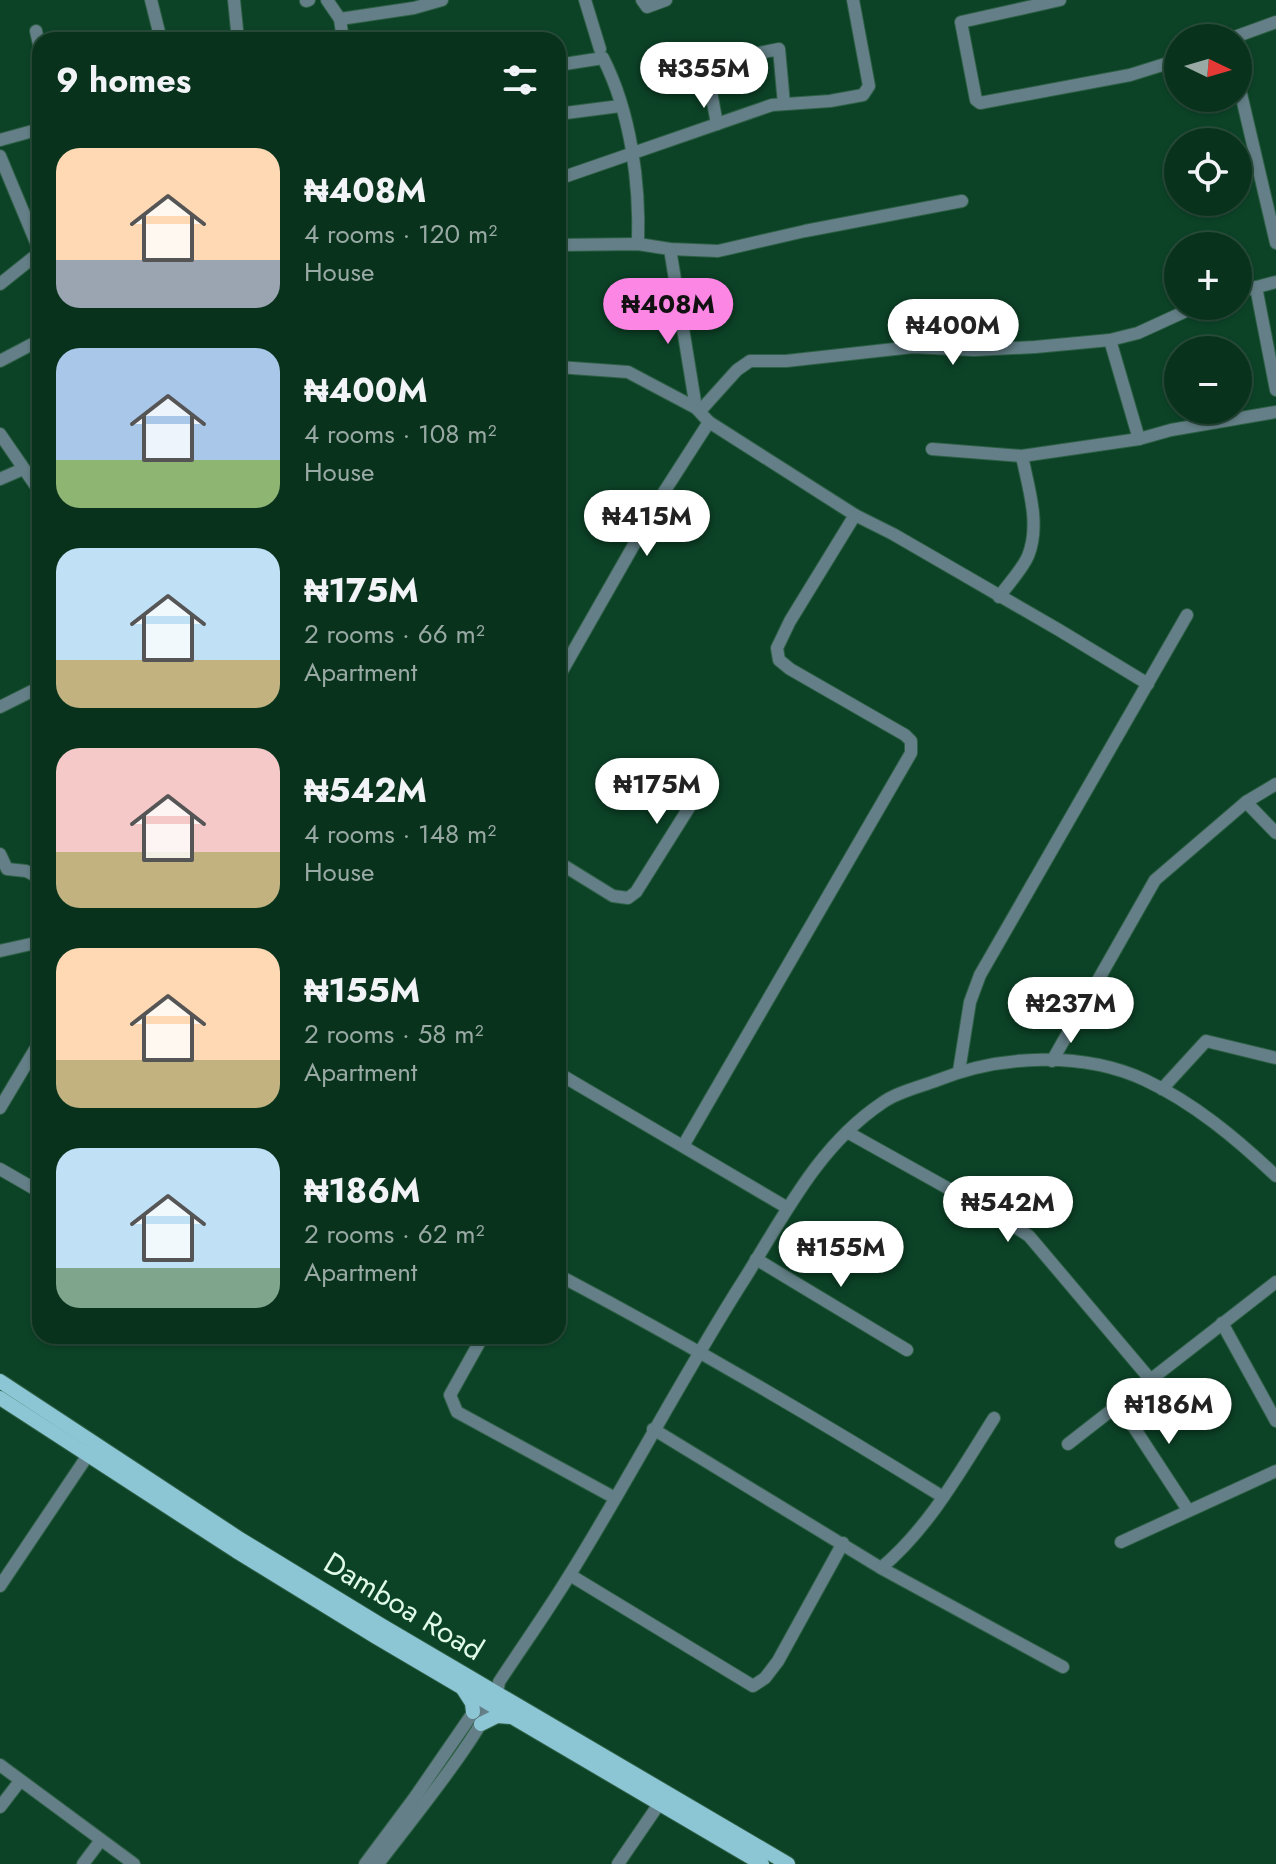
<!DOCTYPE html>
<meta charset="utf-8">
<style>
body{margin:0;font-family:Jost,sans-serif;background:#173e2a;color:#f1f3f6;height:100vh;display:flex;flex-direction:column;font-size:30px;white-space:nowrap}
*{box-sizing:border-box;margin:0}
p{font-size:26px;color:#99aaa4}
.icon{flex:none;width:44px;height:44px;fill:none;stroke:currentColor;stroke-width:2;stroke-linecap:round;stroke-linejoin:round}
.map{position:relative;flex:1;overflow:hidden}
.sheet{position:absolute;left:32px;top:32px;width:534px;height:1312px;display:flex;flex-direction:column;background:#09321d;border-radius:24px;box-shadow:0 2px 6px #0004,0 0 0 2px #294d3b}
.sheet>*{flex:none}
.needle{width:52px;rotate:95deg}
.controls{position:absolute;left:1164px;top:24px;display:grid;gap:16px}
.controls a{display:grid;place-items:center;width:88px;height:88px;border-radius:50%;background:#09321d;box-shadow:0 2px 6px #0004,0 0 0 2px #294d3b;font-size:40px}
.price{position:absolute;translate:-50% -68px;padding:0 18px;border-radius:28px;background:#fff;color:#222;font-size:26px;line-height:52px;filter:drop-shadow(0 2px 4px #0008)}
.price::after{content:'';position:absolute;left:50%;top:48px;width:24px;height:18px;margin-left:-12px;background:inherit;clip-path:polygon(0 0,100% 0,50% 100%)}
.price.selected{background:#fc86e3;color:#111}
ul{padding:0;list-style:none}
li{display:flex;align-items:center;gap:24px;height:200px;padding:0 24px}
li span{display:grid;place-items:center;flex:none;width:224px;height:160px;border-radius:24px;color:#555}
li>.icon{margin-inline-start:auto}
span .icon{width:96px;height:96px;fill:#fffc;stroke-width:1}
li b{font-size:34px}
h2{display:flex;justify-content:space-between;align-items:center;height:96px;padding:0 24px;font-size:34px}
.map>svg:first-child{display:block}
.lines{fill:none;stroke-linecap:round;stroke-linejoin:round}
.minor-casing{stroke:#2e6046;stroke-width:14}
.major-casing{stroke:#2e6046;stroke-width:16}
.minor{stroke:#647f87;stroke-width:12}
.major{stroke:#8cc6d5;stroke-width:14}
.labels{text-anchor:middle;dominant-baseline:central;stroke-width:7;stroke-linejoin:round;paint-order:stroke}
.street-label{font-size:30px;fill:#e0fbe9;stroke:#0c4327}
</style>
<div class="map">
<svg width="1276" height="1864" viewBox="0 0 1276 1864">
<rect width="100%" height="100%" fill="#0c4327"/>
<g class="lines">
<g class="minor-casing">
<g id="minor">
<path d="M151,0L161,40"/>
<path d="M234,0L238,40"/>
<path d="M327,0L340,19L343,40"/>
<path d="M585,0L600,49"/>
<path d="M642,0L647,7L666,0"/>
<path d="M1060,0L961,22L976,100L980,103L1130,75L1178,60"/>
<path d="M306,1L309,0"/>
<path d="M340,19L414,8L442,0"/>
<path d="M36,31L40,49"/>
<path d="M1232,38L1276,22"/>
<path d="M558,65L603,58C631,113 640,183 638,244"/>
<path d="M1238,81L1276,243"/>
<path d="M558,114L620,106"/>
<path d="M717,124L707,70L749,55L779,49L784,104"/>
<path d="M0,140L40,129"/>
<path d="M0,156L40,252"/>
<path d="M558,179L772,105L830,101L863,95L869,86L853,0"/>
<path d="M558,245L638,244L670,249L718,251L805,231L962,201"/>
<path d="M670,249L696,408L709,422L855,515L893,534L1059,630L1148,684"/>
<path d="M0,284L40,252"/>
<path d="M1256,287L1276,390"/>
<path d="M1238,292L1276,282"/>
<path d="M558,339L560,367"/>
<path d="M1110,340L1139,439"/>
<path d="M0,361L40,340"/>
<path d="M558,367L628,372L696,408"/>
<path d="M700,411L737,370L750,361H786L913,347L974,350L1035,347L1110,340L1138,333L1197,306"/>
<path d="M0,434L40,492"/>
<path d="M932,449L1022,456L1139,439L1171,430L1276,412"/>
<path d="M0,479L23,469"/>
<path d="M999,597C1008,584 1022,570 1028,556C1041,524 1028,487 1022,456"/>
<path d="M558,678L664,492L709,422"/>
<path d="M0,707L40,687"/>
<path d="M1246,802L1276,833"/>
<path d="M0,854L7,869L26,871L40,878"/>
<path d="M558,862L613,896L628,898L636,892L707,779"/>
<path d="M0,951L40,942"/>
<path d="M1052,1061L1155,880L1246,802L1276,784"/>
<path d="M959,1071L970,1002L980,975L1187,615"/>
<path d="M558,1073L786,1207"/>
<path d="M1162,1089L1206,1041L1276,1058"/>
<path d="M0,1108L40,1041"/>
<path d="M847,1132L1003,1219L1029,1236L1150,1379"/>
<path d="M683,1146L911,753V741L905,735L790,669L779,660L777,648L790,621L855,515"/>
<path d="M0,1169L40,1192"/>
<path d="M558,1207L559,1205"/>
<path d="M756,1259L907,1350"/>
<path d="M558,1275C689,1344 817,1419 943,1497"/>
<path d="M1222,1323L1276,1421"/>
<path d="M483,1336L450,1395L457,1412L615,1498"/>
<path d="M1118,1403L1188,1510"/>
<path d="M653,1429L881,1568L1063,1667"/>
<path d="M1068,1444L1276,1282"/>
<path d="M1121,1542L1276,1471"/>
<path d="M881,1568C929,1528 961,1470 994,1418"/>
<path d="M570,1575L753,1686L765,1678L778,1661L843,1543"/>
<path d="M0,1586L92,1449"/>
<path d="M0,1765L134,1864"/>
<path d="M0,1807L20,1781"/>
<path d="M83,1864L101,1840"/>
<path d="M365,1864L415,1797L477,1707"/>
<path d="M378,1864C404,1829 497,1717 499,1682C522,1647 547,1612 569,1576C630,1478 683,1375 745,1278C784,1216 818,1146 882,1103C897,1092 920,1087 938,1080C1000,1055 1083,1051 1145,1080C1194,1103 1237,1139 1276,1176"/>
<path d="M618,1864L659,1804"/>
</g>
</g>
<g class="major-casing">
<g id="major">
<path d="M0,1381L240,1539L381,1625L788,1864"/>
<path d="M0,1398L236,1551L376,1637L762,1864"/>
<path d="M463,1689L472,1703L473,1712"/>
<path d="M481,1724L497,1716L511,1717"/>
</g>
</g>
<use href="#minor" class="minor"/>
<use href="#major" class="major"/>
</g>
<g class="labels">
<g class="street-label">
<text transform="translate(404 1606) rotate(31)">Damboa Road</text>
</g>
</g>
</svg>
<div class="controls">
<a><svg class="needle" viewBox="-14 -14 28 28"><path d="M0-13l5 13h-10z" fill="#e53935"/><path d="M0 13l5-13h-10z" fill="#99aaa4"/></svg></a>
<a><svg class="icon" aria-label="locate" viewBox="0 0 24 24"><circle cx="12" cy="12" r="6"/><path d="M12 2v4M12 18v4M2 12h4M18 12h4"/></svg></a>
<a>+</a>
<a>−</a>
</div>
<b class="price" style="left:704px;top:110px">₦355M</b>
<b class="price selected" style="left:668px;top:346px">₦408M</b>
<b class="price" style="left:953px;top:367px">₦400M</b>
<b class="price" style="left:647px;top:558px">₦415M</b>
<b class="price" style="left:657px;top:826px">₦175M</b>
<b class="price" style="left:1071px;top:1045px">₦237M</b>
<b class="price" style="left:1008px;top:1244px">₦542M</b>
<b class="price" style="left:841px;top:1289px">₦155M</b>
<b class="price" style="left:1169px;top:1446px">₦186M</b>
<section class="sheet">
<h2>9 homes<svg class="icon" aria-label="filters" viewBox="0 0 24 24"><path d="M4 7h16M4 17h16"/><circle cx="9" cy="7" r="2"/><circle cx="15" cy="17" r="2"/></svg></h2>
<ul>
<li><span style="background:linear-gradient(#ffd9b3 70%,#9aa5b1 0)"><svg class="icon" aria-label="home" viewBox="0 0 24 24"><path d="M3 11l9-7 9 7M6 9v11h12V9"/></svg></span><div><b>₦408M</b><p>4 rooms · 120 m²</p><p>House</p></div></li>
<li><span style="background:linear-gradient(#a9c7e8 70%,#8fb573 0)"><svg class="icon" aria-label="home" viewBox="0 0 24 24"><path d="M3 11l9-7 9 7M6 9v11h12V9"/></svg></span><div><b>₦400M</b><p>4 rooms · 108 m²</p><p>House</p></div></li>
<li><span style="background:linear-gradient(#bfe0f5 70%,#c2b280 0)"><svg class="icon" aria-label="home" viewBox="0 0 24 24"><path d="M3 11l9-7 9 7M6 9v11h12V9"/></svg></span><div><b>₦175M</b><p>2 rooms · 66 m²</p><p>Apartment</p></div></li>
<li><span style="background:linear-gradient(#f6c9c9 65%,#c2b280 0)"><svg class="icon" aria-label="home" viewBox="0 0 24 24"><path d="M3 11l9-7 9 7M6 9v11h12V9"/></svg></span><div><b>₦542M</b><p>4 rooms · 148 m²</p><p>House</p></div></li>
<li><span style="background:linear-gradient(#ffd9b3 70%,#c2b280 0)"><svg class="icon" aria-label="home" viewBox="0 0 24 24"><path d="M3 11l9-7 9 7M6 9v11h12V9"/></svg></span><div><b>₦155M</b><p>2 rooms · 58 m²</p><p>Apartment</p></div></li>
<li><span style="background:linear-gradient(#bfe0f5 75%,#7fa58c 0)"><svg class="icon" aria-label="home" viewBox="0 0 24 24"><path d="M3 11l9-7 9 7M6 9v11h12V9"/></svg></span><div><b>₦186M</b><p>2 rooms · 62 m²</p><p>Apartment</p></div></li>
</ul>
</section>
</div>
